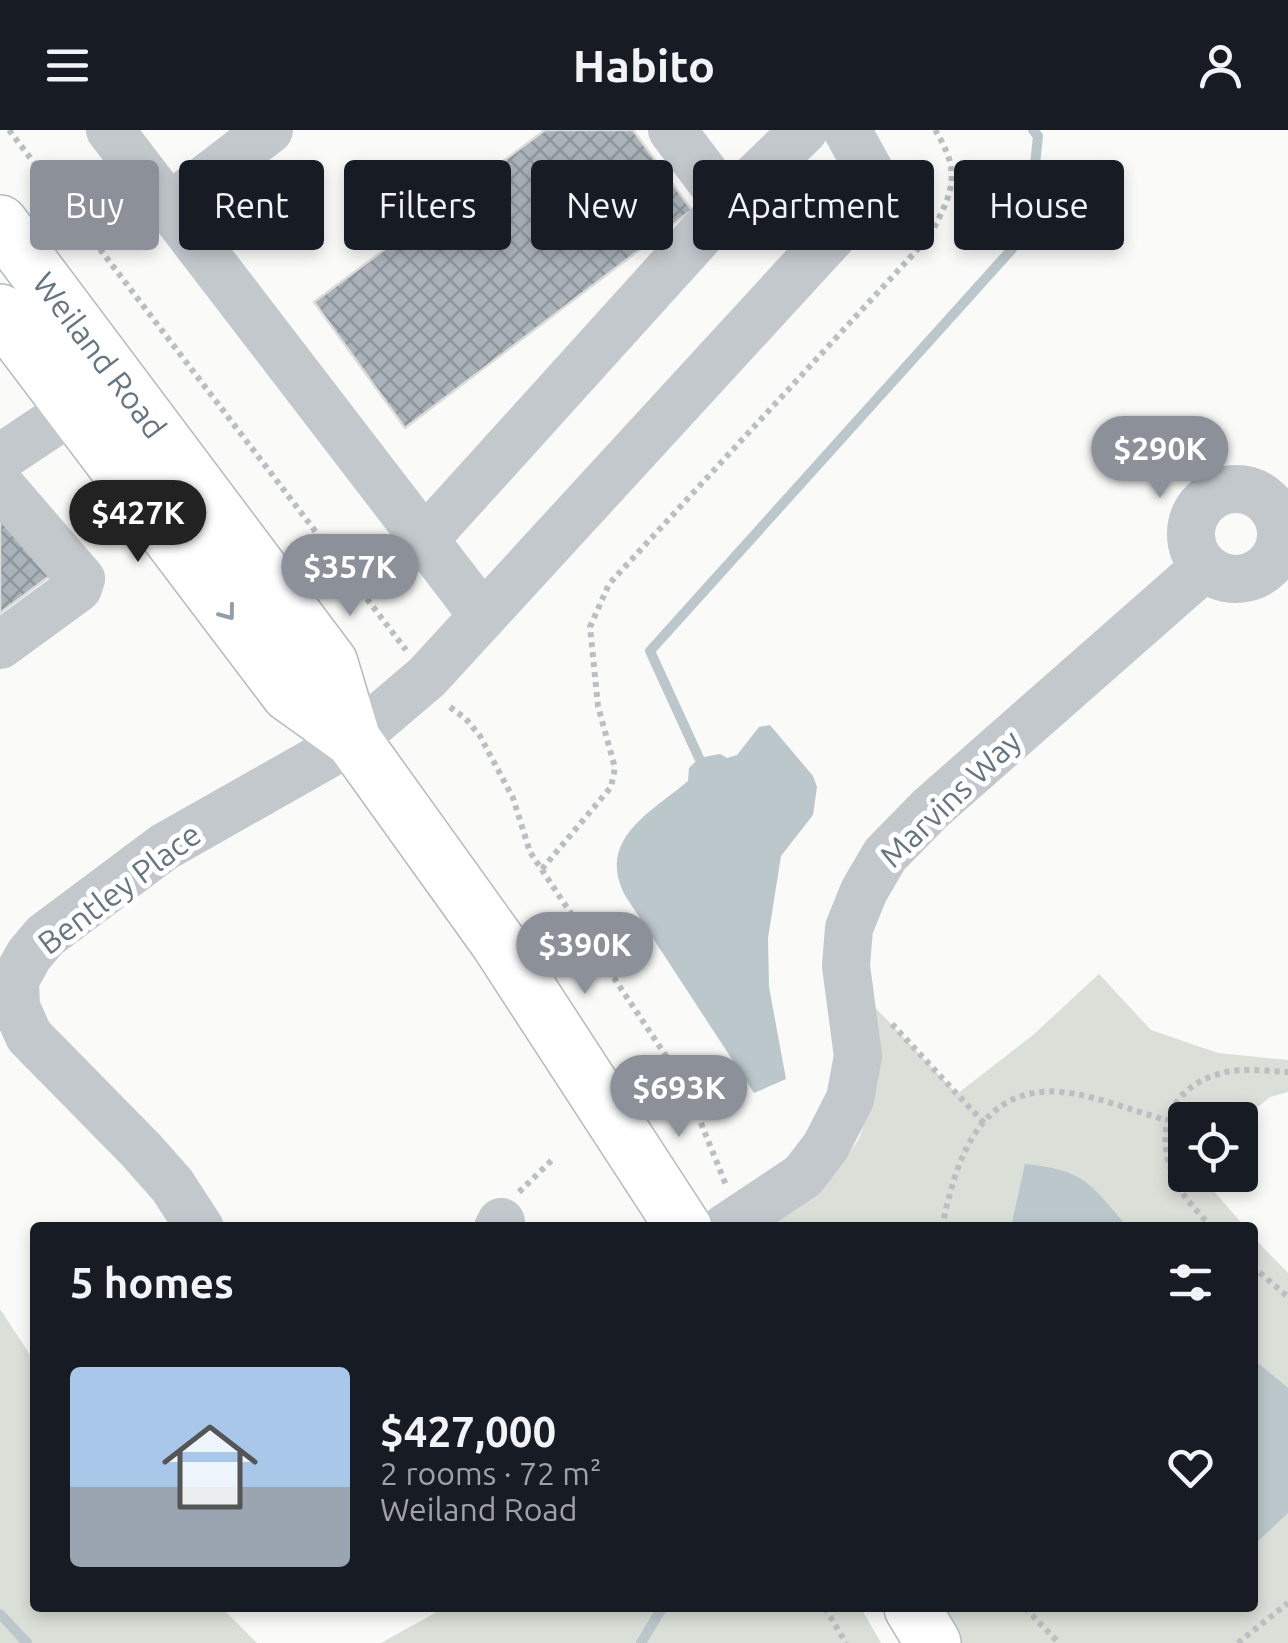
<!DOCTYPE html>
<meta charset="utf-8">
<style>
body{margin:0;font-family:Ubuntu,sans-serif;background:#242831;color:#f1f3f6;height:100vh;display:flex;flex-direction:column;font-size:38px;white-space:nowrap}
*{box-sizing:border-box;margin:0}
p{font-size:32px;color:#9ea1a6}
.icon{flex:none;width:55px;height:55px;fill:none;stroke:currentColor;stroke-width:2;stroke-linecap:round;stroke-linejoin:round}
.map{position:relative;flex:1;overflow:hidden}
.sheet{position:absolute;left:30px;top:1092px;width:1228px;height:390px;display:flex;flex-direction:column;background:#171b24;border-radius:10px;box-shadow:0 5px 15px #0003}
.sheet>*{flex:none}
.hud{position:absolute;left:30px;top:30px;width:1230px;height:90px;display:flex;gap:20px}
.fabs{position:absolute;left:1168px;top:972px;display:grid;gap:20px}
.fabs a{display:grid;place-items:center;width:90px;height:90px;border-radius:10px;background:#171b24;box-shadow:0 5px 15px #0003;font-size:50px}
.price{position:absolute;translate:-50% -85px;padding:0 22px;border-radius:35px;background:#8c9099;color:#fff;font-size:32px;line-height:65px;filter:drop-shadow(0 2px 5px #0008)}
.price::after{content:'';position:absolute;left:50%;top:60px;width:30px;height:22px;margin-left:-15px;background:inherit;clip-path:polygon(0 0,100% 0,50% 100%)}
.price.current{background:#222;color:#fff}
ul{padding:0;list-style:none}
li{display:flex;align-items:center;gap:30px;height:250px;padding:0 40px}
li+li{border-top:2px solid #363941}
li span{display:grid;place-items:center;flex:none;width:280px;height:200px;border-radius:10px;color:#555}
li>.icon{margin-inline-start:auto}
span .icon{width:120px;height:120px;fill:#fffc;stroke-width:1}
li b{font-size:42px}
h2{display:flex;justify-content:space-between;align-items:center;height:120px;padding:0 40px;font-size:42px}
.pill{padding:0 35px;border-radius:10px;background:#171b24;box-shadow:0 5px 15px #0003;font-size:35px;line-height:90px}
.pill.current{background:#8c9099;color:#fff}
header{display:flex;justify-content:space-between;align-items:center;height:130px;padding:0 40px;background:#171b24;font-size:45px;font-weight:700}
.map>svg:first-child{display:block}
.green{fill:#dadfd7}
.water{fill:#bbc7cb}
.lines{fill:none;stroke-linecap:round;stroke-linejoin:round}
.stream{stroke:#bbc7cb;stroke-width:10}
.building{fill:url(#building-cross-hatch);stroke:#dcdcda;stroke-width:2.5}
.major-casing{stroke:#b5babe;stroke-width:58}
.path{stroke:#bbbfc2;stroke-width:6;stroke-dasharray:5 5;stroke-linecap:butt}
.minor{stroke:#c3c8cc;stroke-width:48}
.major{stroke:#fff;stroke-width:55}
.oneway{stroke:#939fa8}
.labels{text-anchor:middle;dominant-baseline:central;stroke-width:10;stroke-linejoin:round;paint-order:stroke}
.street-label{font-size:32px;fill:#657683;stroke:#fff}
</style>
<header><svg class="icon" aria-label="menu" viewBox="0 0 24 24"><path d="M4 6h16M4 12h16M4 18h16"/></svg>Habito<svg class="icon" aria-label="person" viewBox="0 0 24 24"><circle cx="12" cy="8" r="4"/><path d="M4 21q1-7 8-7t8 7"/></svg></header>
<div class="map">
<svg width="1288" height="1513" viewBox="0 0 1288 1513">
<defs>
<pattern id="building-cross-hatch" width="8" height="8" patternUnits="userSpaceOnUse" patternTransform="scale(2.5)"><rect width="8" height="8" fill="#aab3b9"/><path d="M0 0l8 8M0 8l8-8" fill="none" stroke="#8e969c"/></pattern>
</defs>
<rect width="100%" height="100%" fill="#fafaf8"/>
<g class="green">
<path d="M1099,844L1151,900L1218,923L1288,930V962L1270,967L1240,992L1185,990V1045H1200L1245,1097L770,1098C798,1075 848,1036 861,1003C874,968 872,909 870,872L957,964L1033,905Z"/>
<path d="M1253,1107L1288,1143V1513H957L935,1478H1252Z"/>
<path d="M0,1179L35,1232V1478H222L257,1513H0Z"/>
<path d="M444,1478H861L881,1513H381Z"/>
</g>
<g class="water">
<path d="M770,595L813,646L817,657L813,685L781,726L768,808L769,857L786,949L754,963L626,767C595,710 649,684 688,651L689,638L699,628L720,624L727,628L737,625L759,597Z"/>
<path d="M1025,1034C1086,1040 1090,1054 1128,1097H1011Z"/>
<path d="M1253,1229L1288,1258V1383L1253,1416Z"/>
</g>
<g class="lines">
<g class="stream">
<path d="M699,628L650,521L1012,119L1032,63L1038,6L1033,0"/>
<path d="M828,1097V1098"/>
<path d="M0,1484L27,1513"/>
<path d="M641,1513L662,1478"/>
</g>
</g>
<g class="building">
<path d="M545,0H633L692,80L405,298L314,172Z"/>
<path d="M0,389L51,445L0,483Z"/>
</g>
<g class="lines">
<g class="major-casing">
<g id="major">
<path d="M0,93L330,533L353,610"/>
<path d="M0,182L289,564L353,610L498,812L684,1098"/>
<path d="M912,1478L933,1513"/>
</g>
</g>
<g class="path">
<path d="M9,0L406,520"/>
<path d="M450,577L466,589L480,606L513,668L530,722L686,956L726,1055"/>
<path d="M542,739L611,657L615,638L598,576L590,497L609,454L929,107C952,64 963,44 935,0"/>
<path d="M892,894L984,993"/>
<path d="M519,1062L553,1029"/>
<path d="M942,1098C955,1033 978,955 1061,962C1095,965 1133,981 1166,990"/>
<path d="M1212,1098C1202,1086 1190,1075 1182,1062C1150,1010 1164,956 1226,942C1245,938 1268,941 1288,942"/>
<path d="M1252,1136L1288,1167"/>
<path d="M825,1478L846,1513"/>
<path d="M1025,1478L1059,1513"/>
<path d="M1238,1513L1288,1473"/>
</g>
<g class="minor">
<path d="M110,0L483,486"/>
<path d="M672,0L728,74"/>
<path d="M169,77L269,0"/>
<path d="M0,328L105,258"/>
<path d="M0,355L81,449L78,458L0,515"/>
<circle cx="1236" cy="404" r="45"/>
<path d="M424,410L728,74L804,0"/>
<path d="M200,1098L172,1055L141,1020L29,906L16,877L15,850L29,825L45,806L164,717L353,610L427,547L878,56L847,0"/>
<path d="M498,1098L501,1092"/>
<path d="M725,1098L803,1046L826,1016L850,969L858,926L846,836L849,798L864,761L885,725L930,679L1205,437"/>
</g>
<use href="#major" class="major"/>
</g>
<defs><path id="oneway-chevron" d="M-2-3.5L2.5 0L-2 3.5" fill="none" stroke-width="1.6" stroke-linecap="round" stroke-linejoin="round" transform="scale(2.5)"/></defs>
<use class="oneway" href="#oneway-chevron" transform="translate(228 483) rotate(53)"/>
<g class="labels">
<g class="street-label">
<text transform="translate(100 225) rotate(53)">Weiland Road</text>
<text transform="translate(950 668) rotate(-44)">Marvins Way</text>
<text transform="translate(119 758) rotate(-37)">Bentley Place</text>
</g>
</g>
</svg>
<div class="fabs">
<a><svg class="icon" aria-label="locate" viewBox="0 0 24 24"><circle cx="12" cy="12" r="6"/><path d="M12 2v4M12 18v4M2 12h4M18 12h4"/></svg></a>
</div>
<b class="price" style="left:1160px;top:371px">$290K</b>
<b class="price current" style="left:138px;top:435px">$427K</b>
<b class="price" style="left:350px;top:489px">$357K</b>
<b class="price" style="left:585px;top:867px">$390K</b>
<b class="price" style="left:679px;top:1010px">$693K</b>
<div class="hud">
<a class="pill current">Buy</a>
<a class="pill">Rent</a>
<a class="pill">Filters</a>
<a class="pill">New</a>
<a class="pill">Apartment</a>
<a class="pill">House</a>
</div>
<section class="sheet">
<h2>5 homes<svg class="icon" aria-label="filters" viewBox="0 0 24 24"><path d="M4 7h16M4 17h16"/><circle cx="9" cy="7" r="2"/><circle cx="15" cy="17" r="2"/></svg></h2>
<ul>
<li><span style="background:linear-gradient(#a9c7e8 60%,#9aa5b1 0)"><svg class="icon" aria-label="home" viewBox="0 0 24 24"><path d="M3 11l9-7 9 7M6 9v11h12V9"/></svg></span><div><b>$427,000</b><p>2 rooms · 72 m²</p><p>Weiland Road</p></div><svg class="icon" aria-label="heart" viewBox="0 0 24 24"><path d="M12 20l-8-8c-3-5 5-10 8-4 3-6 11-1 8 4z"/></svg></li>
</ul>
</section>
</div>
